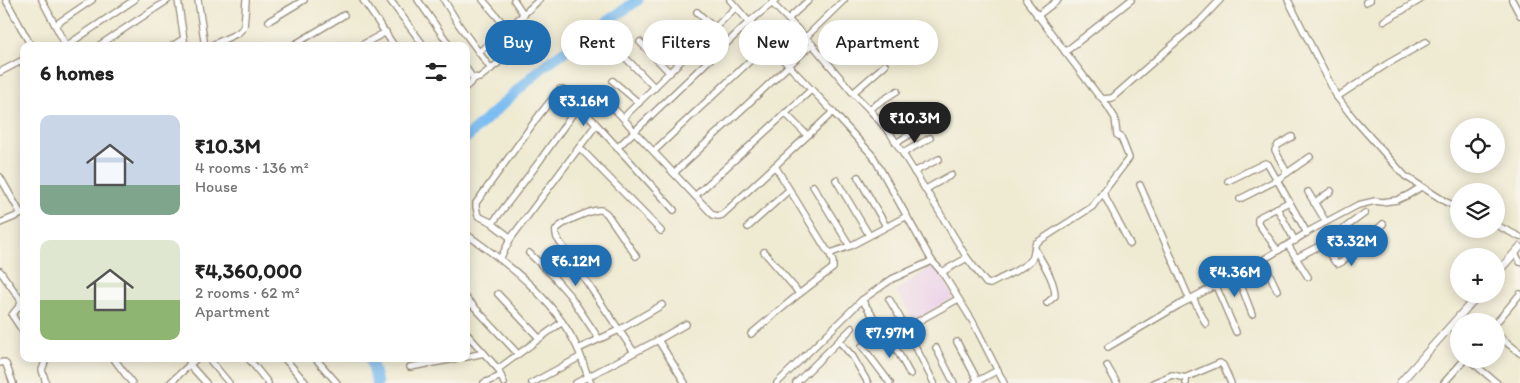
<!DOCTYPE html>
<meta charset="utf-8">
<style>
body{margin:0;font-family:Itim,sans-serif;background:#f2f2f2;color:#222;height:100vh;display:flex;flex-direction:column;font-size:19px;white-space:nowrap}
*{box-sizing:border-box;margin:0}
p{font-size:16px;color:#767676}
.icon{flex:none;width:28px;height:28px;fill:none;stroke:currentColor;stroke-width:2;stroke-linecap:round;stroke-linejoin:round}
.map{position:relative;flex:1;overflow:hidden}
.details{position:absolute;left:20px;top:42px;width:450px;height:320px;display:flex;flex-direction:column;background:#fff;border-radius:10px;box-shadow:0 2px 12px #0003}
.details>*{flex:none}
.guide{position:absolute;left:485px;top:20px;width:475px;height:45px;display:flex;gap:10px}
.controls{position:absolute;left:1450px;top:118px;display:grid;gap:10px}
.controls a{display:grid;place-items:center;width:55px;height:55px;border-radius:50%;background:#fff;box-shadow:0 2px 12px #0003;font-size:25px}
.price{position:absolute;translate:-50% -42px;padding:0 11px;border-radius:18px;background:#1f6fb2;color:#fff;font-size:16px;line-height:32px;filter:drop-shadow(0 1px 2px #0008)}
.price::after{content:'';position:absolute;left:50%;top:30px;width:15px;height:11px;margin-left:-8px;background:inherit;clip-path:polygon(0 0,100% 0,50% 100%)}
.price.active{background:#222;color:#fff}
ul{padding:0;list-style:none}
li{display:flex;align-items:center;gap:15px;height:125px;padding:0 20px}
li span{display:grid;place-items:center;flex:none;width:140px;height:100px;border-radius:10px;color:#555}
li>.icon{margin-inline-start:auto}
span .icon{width:60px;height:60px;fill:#fffc;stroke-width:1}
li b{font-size:21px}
h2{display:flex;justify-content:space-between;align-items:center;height:60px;padding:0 20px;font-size:21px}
.pill{padding:0 18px;border-radius:22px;background:#fff;box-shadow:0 2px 12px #0003;font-size:18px;line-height:45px}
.pill.active{background:#1f6fb2;color:#fff}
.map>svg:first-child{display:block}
.built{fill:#ecd1ea}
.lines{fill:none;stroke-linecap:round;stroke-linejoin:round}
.river{stroke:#7dbef2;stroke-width:11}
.minor-casing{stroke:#958a78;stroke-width:8}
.tertiary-casing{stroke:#958a78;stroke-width:9}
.minor{stroke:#fff;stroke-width:5.5}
.tertiary{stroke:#fff;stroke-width:7}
</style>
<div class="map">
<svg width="1520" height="383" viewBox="0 0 1520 383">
<rect width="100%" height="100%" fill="#f7f3e8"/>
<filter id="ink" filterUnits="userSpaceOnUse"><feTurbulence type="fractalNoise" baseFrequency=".02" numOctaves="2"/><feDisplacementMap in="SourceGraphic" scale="10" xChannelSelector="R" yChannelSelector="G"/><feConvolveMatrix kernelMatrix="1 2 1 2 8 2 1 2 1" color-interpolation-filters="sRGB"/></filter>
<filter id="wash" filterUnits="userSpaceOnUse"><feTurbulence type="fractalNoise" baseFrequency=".0096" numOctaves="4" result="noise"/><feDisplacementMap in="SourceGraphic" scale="20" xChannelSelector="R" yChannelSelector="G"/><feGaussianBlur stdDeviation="1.12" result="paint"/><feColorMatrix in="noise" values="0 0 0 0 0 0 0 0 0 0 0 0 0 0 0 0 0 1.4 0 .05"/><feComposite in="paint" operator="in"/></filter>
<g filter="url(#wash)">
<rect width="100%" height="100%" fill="#efead2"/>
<path class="built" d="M935,265L954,297L914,321L896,290Z"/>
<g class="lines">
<g class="river">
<path d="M466,138L545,65L638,0"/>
<path d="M371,359L377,383"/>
</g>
</g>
</g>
<g filter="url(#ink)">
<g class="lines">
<g class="minor-casing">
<g id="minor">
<path d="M6,0L31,46"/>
<path d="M42,0L66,46"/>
<path d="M178,0L185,46"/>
<path d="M198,0L204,40V46"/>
<path d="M363,0L393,44L394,46"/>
<path d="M390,0L424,46"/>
<path d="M418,0L450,46"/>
<path d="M444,0L459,25L491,69"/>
<path d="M483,0L507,28L510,27L539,0"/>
<path d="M514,0L524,15"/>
<path d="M730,0L768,44L833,112L873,156L932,261L942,272L973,322L1004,383"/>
<path d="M1026,0L1098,95L1103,99L1112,98L1200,21L1220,0"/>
<path d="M1288,0L1337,97L1354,119L1405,176L1446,202L1459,208"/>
<path d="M1512,0L1520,15"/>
<path d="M1366,2L1370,0"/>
<path d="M772,3L812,44L853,93L869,109L890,133L937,208L967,258L986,283L990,284L994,282C1005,276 1025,268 1032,259C1035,254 1033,248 1036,243L1092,207L1129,158L1121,137L1117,135L1115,118L1103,99"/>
<path d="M736,7L623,118L635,132L713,215L718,216L722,215L833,112"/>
<path d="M697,12L715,29"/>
<path d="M1037,16L1058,0"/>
<path d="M788,19L809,0"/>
<path d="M269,21L304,0"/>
<path d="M1384,21L1420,0"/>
<path d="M55,25L92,0"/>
<path d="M805,38L844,0"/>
<path d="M640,42L670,73"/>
<path d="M66,46L134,0"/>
<path d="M98,46L168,0"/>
<path d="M172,46L183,39"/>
<path d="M210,46L238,33L244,27L246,0"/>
<path d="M292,46L344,15"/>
<path d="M360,46L386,32"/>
<path d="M479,52L507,28"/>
<path d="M620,52L655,88"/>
<path d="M1065,52L1131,0"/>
<path d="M466,68L472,77L479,78L521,45"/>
<path d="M0,72L21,61"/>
<path d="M613,81L639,103"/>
<path d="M466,87L475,78"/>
<path d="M853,93L885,65"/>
<path d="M601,95L623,118"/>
<path d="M1337,97L1387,64L1426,42"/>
<path d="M869,109L897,91"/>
<path d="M785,113L807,135"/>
<path d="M883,125L911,109"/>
<path d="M896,143L922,127"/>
<path d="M580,148L661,231"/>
<path d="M617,148L749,22L776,0"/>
<path d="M654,151L768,44"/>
<path d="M903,153L930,138"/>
<path d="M775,166L826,249L831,253L850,246L907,216"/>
<path d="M914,172L939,159"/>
<path d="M674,173L812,44"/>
<path d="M1287,173L1275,150L1278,145L1292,137"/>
<path d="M0,177L21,214"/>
<path d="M858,177L886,226"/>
<path d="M836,180L869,235"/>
<path d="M1228,181L1265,163L1268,164L1307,233"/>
<path d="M1140,185L1190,300"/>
<path d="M813,186L850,246"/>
<path d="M926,189L951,175"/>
<path d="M1308,192L1326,222"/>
<path d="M1103,193L1130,244"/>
<path d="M695,196L811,90"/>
<path d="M1240,199L1277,180L1310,157"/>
<path d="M1314,203L1331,191"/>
<path d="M1277,208L1295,241"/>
<path d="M0,223L24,213"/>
<path d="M493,223L478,216L476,207V203L540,114L560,89L565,91L579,105L674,210"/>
<path d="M1496,225L1520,237"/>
<path d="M748,227L789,190"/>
<path d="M466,234C510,265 553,298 577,347C583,359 585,372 591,383"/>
<path d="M511,238L494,225V221L536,166L579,105"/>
<path d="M1323,244L1335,262L1338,264L1342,262L1383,224"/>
<path d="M1288,245L1308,277"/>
<path d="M1035,249C1042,262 1055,280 1055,296L1047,303"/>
<path d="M1278,251L1258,223V219L1261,216L1289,202"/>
<path d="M529,253L551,274L571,297L599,339"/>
<path d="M1515,253L1520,262"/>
<path d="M1296,258L1323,244L1365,213"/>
<path d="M500,259L511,238L596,125"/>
<path d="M1263,260L1277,290"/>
<path d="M0,271L20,299L21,304L12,315L24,333"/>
<path d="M942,272L967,258"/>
<path d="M1237,275L1252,314"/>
<path d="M1216,286L1236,332"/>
<path d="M498,294L539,338"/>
<path d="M799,294L833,268V262L829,252"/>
<path d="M466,298L518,354"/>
<path d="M1193,298L1206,324"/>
<path d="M889,299L906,328L934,383"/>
<path d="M862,300L883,331L888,334L906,328L958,299"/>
<path d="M1496,323L1520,294"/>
<path d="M466,333L498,369L504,383"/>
<path d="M751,334L799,294L795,288L764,252"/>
<path d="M888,334L910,374"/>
<path d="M1496,334L1520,353"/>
<path d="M658,340L686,324"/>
<path d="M839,341L853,357L868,383"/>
<path d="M957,342L979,383"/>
<path d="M862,346L890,383"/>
<path d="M1108,347L1179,305L1263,260L1311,230L1358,205L1375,201L1382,202L1397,200L1408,195L1421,187"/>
<path d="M936,348L954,383"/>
<path d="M578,349L619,330L662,305"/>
<path d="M634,352L557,238C556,235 555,232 556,230C560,223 593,209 600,210C603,210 605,212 607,214L636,256"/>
<path d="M466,357L484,353"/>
<path d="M114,359L132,383"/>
<path d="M209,359L229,383"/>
<path d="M249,359L268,383"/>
<path d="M285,359L306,383"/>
<path d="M316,359L337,383"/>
<path d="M1468,359L1497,383"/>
<path d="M0,363L3,362L6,364L13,383"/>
<path d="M189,364L206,383"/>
<path d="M1107,366L1117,383"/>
<path d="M410,367L455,359"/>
<path d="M498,369L562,322"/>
<path d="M46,383L42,370L46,359"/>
<path d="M170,383L196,359"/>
<path d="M484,383L501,376"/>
<path d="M532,383L580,357"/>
<path d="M576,383L658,340L685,383"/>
<path d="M777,383L862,300L892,279L932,261"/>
<path d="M796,383L852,328"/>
<path d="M974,383L998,370"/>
<path d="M1153,383L1172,375L1186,378"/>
<path d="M1186,383V378L1187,377L1220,363L1223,365L1231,383"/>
<path d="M1444,383L1465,359"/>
</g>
</g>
<g class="tertiary-casing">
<g id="tertiary">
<path d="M1496,274L1520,247"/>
<path d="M1400,383L1479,294"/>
</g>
</g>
<use href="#minor" class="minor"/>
<use href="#tertiary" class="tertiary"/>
</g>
</g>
</svg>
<div class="controls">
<a><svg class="icon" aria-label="locate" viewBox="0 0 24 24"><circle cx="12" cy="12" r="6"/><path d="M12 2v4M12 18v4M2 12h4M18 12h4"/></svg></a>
<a><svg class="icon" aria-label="layers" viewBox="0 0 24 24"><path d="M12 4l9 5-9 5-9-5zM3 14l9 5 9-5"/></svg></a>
<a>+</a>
<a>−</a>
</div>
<b class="price" style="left:584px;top:127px">₹3.16M</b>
<b class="price active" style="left:915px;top:144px">₹10.3M</b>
<b class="price" style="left:1352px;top:267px">₹3.32M</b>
<b class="price" style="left:576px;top:287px">₹6.12M</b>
<b class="price" style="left:1235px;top:298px">₹4.36M</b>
<b class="price" style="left:890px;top:359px">₹7.97M</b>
<div class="guide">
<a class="pill active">Buy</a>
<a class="pill">Rent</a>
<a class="pill">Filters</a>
<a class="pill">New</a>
<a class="pill">Apartment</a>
</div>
<section class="details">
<h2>6 homes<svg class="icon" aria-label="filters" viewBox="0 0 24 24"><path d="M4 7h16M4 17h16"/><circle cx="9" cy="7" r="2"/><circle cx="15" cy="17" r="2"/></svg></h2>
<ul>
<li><span style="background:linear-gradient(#c9d6e8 70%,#7fa58c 0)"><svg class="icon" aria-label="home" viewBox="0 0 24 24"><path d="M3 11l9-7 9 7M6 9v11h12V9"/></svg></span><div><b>₹10.3M</b><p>4 rooms · 136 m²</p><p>House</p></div></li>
<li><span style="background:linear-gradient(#dfe7d0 60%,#8fb573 0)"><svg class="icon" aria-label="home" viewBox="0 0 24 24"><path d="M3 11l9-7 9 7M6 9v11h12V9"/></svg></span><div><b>₹4,360,000</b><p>2 rooms · 62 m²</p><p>Apartment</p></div></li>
</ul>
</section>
</div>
